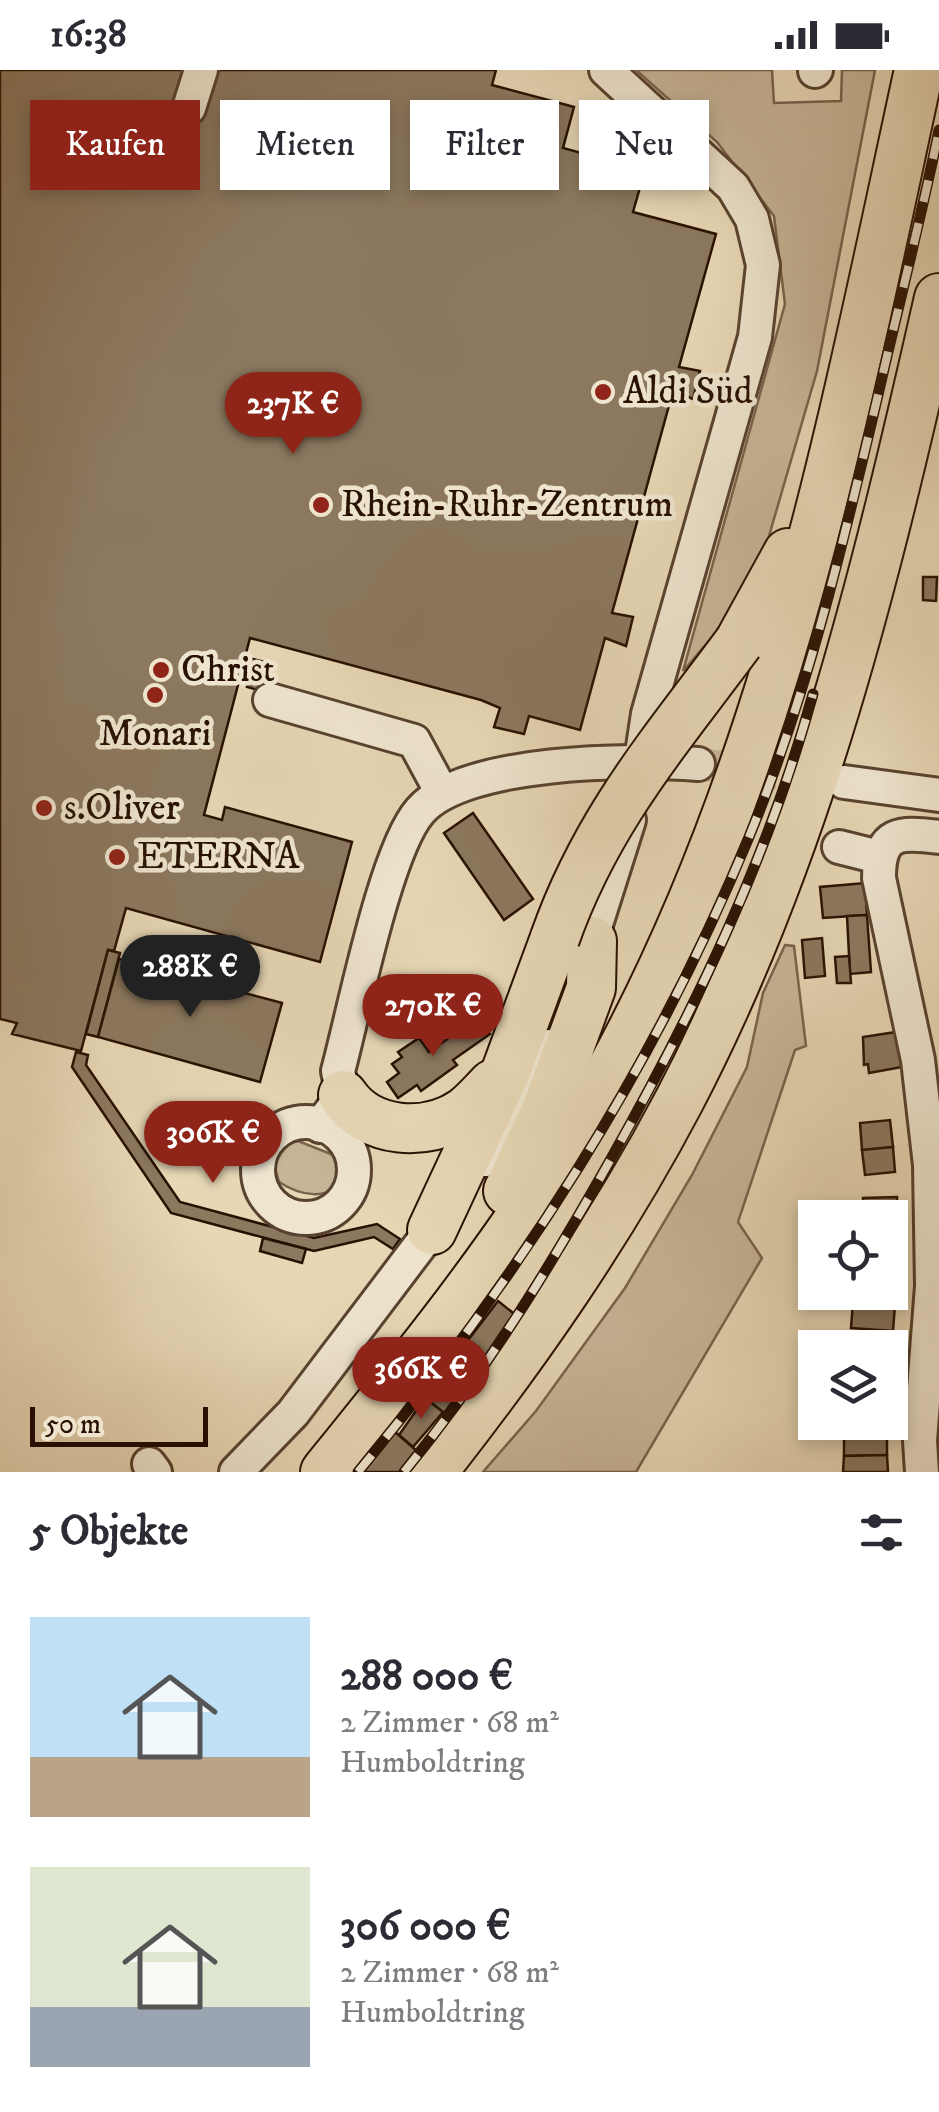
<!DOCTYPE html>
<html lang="de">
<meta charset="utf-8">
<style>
body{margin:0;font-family:"IM FELL DW Pica",serif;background:#f7f7f7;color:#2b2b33;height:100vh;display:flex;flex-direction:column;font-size:38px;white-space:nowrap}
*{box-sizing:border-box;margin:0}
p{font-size:32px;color:#7c7c81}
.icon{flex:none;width:55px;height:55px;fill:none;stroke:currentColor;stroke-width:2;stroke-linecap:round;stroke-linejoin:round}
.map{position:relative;height:1402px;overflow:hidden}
.side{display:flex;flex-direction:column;background:#fff;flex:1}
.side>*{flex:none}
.guide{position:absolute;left:30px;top:30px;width:880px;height:90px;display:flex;gap:20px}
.buttons{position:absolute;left:798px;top:1130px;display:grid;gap:20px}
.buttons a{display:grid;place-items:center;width:110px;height:110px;border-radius:0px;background:#fff;box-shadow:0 5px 15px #0003;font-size:50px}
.scale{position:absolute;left:30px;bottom:25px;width:178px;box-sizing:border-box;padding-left:10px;border:5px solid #281102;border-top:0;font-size:28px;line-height:35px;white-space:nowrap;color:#281102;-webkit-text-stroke:8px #efe5cf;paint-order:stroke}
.price{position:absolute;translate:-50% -85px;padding:0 22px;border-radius:35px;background:#8f2418;color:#fff;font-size:32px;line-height:65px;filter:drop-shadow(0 2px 5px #0008)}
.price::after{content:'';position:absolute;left:50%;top:60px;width:30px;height:22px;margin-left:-15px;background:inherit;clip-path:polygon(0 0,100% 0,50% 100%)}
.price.current{background:#222;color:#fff}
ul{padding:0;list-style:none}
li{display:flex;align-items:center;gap:30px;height:250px;padding:0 30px}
li span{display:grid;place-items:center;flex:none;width:280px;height:200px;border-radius:0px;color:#555}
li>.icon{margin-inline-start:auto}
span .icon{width:120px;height:120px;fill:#fffc;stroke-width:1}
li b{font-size:42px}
h2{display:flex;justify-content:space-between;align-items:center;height:120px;padding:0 30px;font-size:42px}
.tag{padding:0 35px;border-radius:0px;background:#fff;box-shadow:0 5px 15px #0003;font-size:35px;line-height:90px}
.tag.current{background:#8f2418;color:#fff}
.status{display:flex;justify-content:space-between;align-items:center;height:70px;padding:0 50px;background:#fff;direction:ltr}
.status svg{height:28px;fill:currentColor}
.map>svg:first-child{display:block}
.green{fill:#c7b597;stroke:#78634c;stroke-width:2.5}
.building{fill:#8b785f;stroke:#281102;stroke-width:2.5}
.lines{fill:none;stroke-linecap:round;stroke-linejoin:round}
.minor-tunnel{stroke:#cab99a;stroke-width:32;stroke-dasharray:32 16;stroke-linecap:butt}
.minor-casing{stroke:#58422f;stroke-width:38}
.highway-casing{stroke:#281102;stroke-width:52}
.minor{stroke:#efe5cf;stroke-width:32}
.highway{stroke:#e7d7b5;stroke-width:48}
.rail-casing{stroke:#281102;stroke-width:11}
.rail{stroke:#efe5cf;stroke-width:8;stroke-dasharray:22;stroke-linecap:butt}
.highway-bridge-casing{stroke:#281102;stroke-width:52;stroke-linecap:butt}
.highway-bridge{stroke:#e7d7b5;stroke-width:48}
.poi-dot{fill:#8f2418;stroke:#efe5cf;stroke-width:4}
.labels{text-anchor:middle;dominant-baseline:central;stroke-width:9;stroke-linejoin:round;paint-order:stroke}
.poi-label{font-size:38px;fill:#281102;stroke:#efe5cf;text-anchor:start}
</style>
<div class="status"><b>16:38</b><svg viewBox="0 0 49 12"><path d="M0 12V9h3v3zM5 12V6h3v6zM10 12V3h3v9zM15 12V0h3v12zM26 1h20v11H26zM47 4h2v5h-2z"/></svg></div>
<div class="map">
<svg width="939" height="1402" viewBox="0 0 939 1402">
<rect width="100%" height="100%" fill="#e7d7b5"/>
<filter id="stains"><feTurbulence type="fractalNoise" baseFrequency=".002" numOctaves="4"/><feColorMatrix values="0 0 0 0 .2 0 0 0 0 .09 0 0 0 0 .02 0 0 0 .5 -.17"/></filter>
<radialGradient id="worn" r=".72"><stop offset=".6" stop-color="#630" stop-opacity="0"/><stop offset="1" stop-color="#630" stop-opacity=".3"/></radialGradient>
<g class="green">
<path d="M636,0H772L774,33L841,31L842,0H875L817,301L769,466L726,551L683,601L785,234L774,146L717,72Z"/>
<path d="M785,875L794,876L806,976L795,980L738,1152L762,1188L636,1402H483L536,1341L625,1218L692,1105L747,997L763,923Z"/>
<path d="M298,1071L336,1086L342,1107C330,1133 299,1125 279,1112L272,1088L283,1075Z"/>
</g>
<g class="building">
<path d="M0,0H496L492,15L574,37L563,78L610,91L614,70L642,78L635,98L645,100L633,142L716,164L679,297L700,301L693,329L673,321L612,543L633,547L626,576L605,568L580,660L529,646L524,664L494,657L500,638L481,630L250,568L245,587L272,594L265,622L247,617L252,598L243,596L204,745L222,750L225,737L352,772L320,892L126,838L114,881L108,880L81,981L12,964L17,953L0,949Z"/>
<path d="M923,507H937L936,531L923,530Z"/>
<path d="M473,743L533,829L504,850L444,763Z"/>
<path d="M865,813L867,845L823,848L820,817Z"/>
<path d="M867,845L871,902L850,904L847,846Z"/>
<path d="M822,868L825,906L805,908L802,870Z"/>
<path d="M108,880L120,883L98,967L86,964Z"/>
<path d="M849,886L851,913H837L835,887Z"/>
<path d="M119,889L282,933L260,1012L98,967Z"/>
<path d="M478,947L490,964L453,990L457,995L421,1021L417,1015L398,1028L387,1012L399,1003L392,994L402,987L398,982L419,968L429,982Z"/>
<path d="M896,962L902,997L869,1003L868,994L864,995L863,967Z"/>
<path d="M76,982L88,985L86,995L180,1132L314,1168L377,1154L400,1169L393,1179L374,1167L314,1181L171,1143L72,997Z"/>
<path d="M890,1050L893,1077L862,1080L860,1053Z"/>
<path d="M893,1077L895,1102L865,1105L862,1080Z"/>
<path d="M897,1127V1154H890V1148H864L863,1128Z"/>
<path d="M263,1168L306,1179L302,1193L260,1181Z"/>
<path d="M890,1209L897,1210L895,1235L853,1232H857L856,1222H890Z"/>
<path d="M498,1231L517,1246L444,1343L424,1328Z"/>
<path d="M853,1232L895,1235L893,1261L851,1258Z"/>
<path d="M425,1328L443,1342L413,1377L399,1365Z"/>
<path d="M394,1361L418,1382L401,1402H360Z"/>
<path d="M887,1362V1385L844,1386V1363Z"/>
<path d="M887,1385L888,1402H843L844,1386Z"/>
</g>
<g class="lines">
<path class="minor-tunnel" d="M698,694L830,710"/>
<g class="minor-casing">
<g id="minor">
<path d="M606,0L733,117L752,149L763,195L755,267L648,644L640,697"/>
<path d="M815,1L816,0"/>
<path d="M189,38L201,0"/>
<path d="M270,630L414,671L441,721"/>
<path d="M844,712L939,725"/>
<path d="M839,777L879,787"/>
<path d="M585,889L629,750"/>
<circle cx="306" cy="1100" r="48"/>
<path d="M320,1056L343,1025L338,1001C354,942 385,781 420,741C464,690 632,689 698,694"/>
<path d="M485,1090L549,976"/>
<path d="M149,1394L155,1402"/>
<path d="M236,1402L293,1343L443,1145"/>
<path d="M922,1402L920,1371L932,1216L930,1095L918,990L879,808C879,761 900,762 939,767"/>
</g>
</g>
<g class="highway-casing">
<g id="highway">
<path d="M739,572L788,483"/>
<path d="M343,1025C368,1063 426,1068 464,1042C474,1035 484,1023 493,1014"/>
<path d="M508,1121L546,1041L591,918L592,871"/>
<path d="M432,1160L506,1001L555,868"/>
<path d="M325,1402C413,1293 501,1185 574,1065C772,737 839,369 919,0"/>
<path d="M432,1402C525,1284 609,1164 679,1031C810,781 877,502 939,228"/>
</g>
</g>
<use href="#minor" class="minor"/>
<use href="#highway" class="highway"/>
<g class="rail-casing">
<g id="rail">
<path d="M358,1402C518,1208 653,1000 749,767C807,626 843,474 878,325C898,237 921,149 939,60"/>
<path d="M404,1402C485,1303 549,1199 612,1087C695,939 768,788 813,624"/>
</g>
</g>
<use href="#rail" class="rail"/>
<g class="highway-bridge-casing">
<path id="highway-bridge" d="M555,868C597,749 665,672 739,572"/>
</g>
<use href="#highway-bridge" class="highway-bridge"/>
</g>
<g class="poi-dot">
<circle cx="603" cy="322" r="10"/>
<circle cx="321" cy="435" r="10"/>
<circle cx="161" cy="600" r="10"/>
<circle cx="155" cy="625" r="10"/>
<circle cx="44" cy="738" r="10"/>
<circle cx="117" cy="787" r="10"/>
</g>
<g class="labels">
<g class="poi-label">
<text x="623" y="322">Aldi Süd</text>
<text x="341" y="435">Rhein-Ruhr-Zentrum</text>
<text x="181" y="600">Christ</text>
<text x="155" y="664" text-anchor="middle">Monari</text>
<text x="64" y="738">s.Oliver</text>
<text x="137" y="787">ETERNA</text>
</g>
</g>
<rect width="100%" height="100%" filter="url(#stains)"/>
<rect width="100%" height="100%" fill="url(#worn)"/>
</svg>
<div class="buttons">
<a><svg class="icon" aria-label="locate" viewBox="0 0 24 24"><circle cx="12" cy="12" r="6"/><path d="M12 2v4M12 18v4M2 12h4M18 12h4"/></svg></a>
<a><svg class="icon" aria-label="layers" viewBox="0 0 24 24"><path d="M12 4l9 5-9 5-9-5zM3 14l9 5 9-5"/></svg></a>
</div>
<div class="scale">50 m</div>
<b class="price" style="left:293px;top:387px">237K €</b>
<b class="price current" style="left:190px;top:950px">288K €</b>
<b class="price" style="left:433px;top:989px">270K €</b>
<b class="price" style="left:213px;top:1116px">306K €</b>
<b class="price" style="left:421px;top:1352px">366K €</b>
<div class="guide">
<a class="tag current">Kaufen</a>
<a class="tag">Mieten</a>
<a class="tag">Filter</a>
<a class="tag">Neu</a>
</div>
</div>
<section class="side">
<h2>5 Objekte<svg class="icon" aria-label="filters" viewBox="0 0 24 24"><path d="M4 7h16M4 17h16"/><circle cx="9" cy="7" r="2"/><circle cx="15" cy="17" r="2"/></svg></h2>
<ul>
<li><span style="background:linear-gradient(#bfe0f5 70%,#b9a48a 0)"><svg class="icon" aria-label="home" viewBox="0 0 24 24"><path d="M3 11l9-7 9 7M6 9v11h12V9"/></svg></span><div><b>288 000 €</b><p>2 Zimmer · 68 m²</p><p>Humboldtring</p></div></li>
<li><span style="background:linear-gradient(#dfe7d0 70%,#9aa5b1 0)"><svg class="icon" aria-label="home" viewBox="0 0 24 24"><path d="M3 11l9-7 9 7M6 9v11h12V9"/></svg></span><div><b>306 000 €</b><p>2 Zimmer · 68 m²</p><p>Humboldtring</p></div></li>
</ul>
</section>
